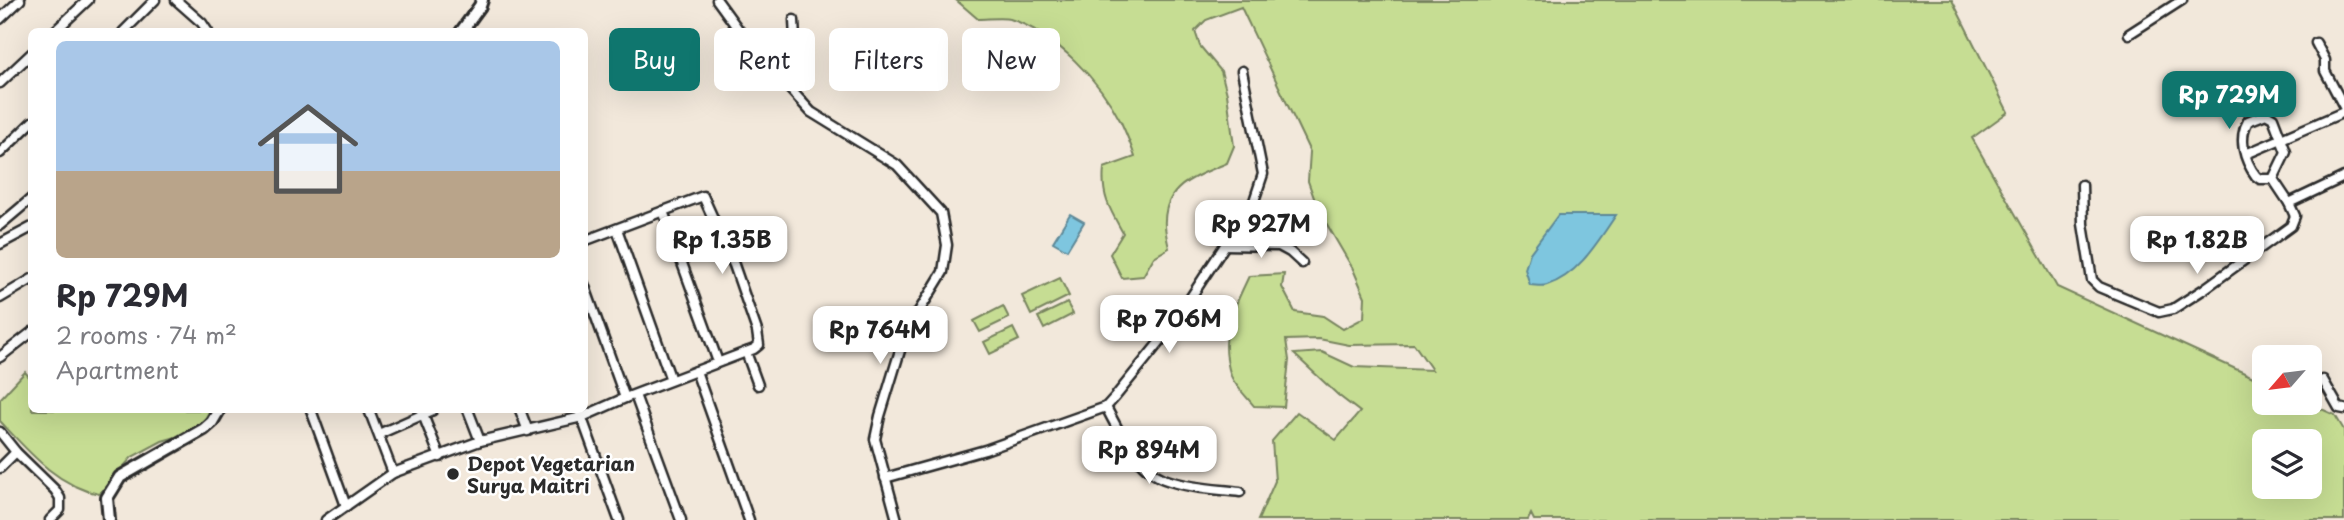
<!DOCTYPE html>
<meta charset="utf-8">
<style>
body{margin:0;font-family:"Playpen Sans",sans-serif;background:#f7f7f7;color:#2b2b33;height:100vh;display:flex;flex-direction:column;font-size:26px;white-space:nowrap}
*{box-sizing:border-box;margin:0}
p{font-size:23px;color:#7c7c81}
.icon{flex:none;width:38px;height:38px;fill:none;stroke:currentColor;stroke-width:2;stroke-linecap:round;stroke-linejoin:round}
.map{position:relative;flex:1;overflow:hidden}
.drawer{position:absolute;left:28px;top:28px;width:560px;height:385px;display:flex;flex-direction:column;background:#fff;border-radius:10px;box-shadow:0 7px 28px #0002}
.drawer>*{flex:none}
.hud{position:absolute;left:609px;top:28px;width:665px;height:63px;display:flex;gap:14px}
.needle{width:46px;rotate:242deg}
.tools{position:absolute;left:2252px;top:345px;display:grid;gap:14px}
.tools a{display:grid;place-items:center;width:70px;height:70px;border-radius:10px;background:#fff;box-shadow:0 7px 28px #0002;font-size:35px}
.price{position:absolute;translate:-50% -60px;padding:0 16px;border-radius:14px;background:#fff;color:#222;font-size:23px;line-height:46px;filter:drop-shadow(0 2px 4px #0008)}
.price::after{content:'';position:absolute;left:50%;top:42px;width:21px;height:16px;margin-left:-10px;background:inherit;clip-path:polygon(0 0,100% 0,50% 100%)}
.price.active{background:#0f766e;color:#fff}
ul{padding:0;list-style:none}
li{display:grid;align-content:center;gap:14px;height:371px;padding:0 28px}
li+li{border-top:2px solid #e1e1e2}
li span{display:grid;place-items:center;height:217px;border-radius:10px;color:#555}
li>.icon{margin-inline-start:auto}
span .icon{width:126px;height:126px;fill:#fffc;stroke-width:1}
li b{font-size:30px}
.chip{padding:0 24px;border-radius:10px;background:#fff;box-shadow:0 7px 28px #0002;font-size:24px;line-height:63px}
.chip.active{background:#0f766e;color:#fff}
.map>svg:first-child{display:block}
.green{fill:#c6dd93;stroke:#78845f;stroke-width:2;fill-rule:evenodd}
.water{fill:#7ec6df;stroke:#5d8897;stroke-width:2}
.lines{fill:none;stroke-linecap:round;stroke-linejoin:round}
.street-casing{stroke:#2b2b2b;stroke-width:13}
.secondary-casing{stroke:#2b2b2b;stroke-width:16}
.street{stroke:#fff;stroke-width:8}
.secondary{stroke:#fff;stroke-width:10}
.poi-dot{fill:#2b2b2b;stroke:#fff;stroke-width:2.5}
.labels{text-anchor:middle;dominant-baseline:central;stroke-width:5;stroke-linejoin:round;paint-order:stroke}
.poi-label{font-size:19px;font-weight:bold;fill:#2b2b2b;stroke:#fff;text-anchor:start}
</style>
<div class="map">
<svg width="2344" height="520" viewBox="0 0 2344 520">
<rect width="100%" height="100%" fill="#f2e8db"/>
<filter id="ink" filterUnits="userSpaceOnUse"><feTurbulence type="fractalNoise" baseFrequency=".0143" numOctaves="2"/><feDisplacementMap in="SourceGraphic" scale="14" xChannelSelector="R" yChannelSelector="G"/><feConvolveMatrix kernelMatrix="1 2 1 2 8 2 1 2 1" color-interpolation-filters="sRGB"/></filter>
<g filter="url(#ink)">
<g class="green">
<path d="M956,0H1952L2008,112L1972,138L2057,287L2264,382V402L2308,403L2335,415L2344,430V520H1534L1531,514L1528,520H1258L1275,481L1272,441L1297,412L1336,440L1360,412L1338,395L1294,354L1322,352L1354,367L1432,370L1414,344L1349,345L1319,339L1286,340L1289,360L1284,407L1254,406C1247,397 1235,386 1231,376C1218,336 1232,312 1249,276L1284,274L1282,287L1295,312L1323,316L1343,329L1364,318L1365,297L1353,269L1318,209L1308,181L1310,152L1241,7L1206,20L1195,31L1200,46L1221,71L1227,94L1234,146L1227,163C1199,175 1166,184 1165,220C1164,228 1167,239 1169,248L1154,257L1143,276L1122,278L1110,254L1123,233C1110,210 1101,196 1104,168L1135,157C1131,145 1126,133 1121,122C1100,81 1055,33 1010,19C1001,17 988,19 978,19ZM2264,441H2310V486H2264Z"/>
<path d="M1060,278L1069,296L1031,315L1022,296Z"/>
<path d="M1067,303L1073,314L1044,329L1038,317Z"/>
<path d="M1003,306L1009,318L980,332L974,321Z"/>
<path d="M1013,328L1019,340L990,354L984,342Z"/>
<path d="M25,372L31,379L32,410H210L201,426L183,435L162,441L132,457L99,494C57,486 28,451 0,421V399Z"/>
</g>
<g class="water">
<path d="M1070,214L1084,222L1067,250L1053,242Z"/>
<path d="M1558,215H1616C1599,240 1578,276 1547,285C1542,287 1535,285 1530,285L1525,269L1530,253Z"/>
</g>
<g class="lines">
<g class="street-casing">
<g id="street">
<path d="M176,0L202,23L208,32"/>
<path d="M717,0L749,44L811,112L897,165L941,213L947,245L943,272L905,334L880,416L875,439L897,520"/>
<path d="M0,19L20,0"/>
<path d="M54,32L88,0"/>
<path d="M123,32L155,0"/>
<path d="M2129,34L2182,0"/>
<path d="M2316,43L2325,60V71L2344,107"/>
<path d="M759,55L795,40L794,20"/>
<path d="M0,83L32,53"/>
<path d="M0,153L32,122"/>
<path d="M2246,154L2344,112"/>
<path d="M2273,179L2286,152L2273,118L2266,114L2248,121C2238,138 2244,160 2256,176L2260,179H2273L2289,203"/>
<path d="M2082,185L2083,224L2092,280L2099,287L2159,312L2173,309L2204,289L2291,226L2295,216L2289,203L2344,177"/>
<path d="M663,211L718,362"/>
<path d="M0,225L32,198"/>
<path d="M617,229L671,380"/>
<path d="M0,244L32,227"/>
<path d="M1225,245L1279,246L1290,252L1302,263"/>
<path d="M584,284L625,398"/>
<path d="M0,298L32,279"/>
<path d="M746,352L758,385"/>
<path d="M0,357L32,332"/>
<path d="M696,371L749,520"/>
<path d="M2323,380L2339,408L2344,409"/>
<path d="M635,395L681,520"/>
<path d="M1106,407C1119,432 1136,468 1164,479C1188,488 1215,489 1240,492"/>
<path d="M311,410L346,506"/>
<path d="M369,410L393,473"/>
<path d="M421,410L440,457"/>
<path d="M468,410L480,441"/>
<path d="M520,410L528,431"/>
<path d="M579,410L619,520"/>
<path d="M0,432L16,452L55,490L60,498V510L50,520"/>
<path d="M379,434L433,410"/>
<path d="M0,468L16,452"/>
<path d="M885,478L985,450L1106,407L1115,397L1170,329L1254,201L1263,174L1242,71"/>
<path d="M326,520L393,473L480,441L582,417L625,398L754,349L759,345L757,331L734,265L703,196L584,241"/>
</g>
</g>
<g class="secondary-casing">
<g id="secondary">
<path d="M461,32L480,6L482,0"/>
<path d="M109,520L107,498L120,477L204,429L212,422L219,410"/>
</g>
</g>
<use href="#street" class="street"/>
<use href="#secondary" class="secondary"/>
</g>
</g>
<circle class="poi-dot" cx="453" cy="474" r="7"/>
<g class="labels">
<g class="poi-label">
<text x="467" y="463">Depot Vegetarian<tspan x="467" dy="22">Surya Maitri</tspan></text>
</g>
</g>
</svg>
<div class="tools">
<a><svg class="needle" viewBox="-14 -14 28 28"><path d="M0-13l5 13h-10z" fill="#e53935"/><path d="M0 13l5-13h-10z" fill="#7c7c81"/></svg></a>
<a><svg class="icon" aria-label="layers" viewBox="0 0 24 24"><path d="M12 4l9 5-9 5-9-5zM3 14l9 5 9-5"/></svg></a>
</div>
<b class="price active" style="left:2229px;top:131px">Rp 729M</b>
<b class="price" style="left:1261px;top:260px">Rp 927M</b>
<b class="price" style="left:722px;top:276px">Rp 1.35B</b>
<b class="price" style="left:2197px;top:276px">Rp 1.82B</b>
<b class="price" style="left:1169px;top:355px">Rp 706M</b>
<b class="price" style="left:880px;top:366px">Rp 764M</b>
<b class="price" style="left:1149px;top:486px">Rp 894M</b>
<div class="hud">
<a class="chip active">Buy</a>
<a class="chip">Rent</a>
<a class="chip">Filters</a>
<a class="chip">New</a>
</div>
<section class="drawer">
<ul>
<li><span style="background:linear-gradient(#a9c7e8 60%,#b9a48a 0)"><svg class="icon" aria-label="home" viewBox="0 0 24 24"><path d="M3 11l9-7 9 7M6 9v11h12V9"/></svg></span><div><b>Rp 729M</b><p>2 rooms · 74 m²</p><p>Apartment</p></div></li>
</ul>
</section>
</div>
